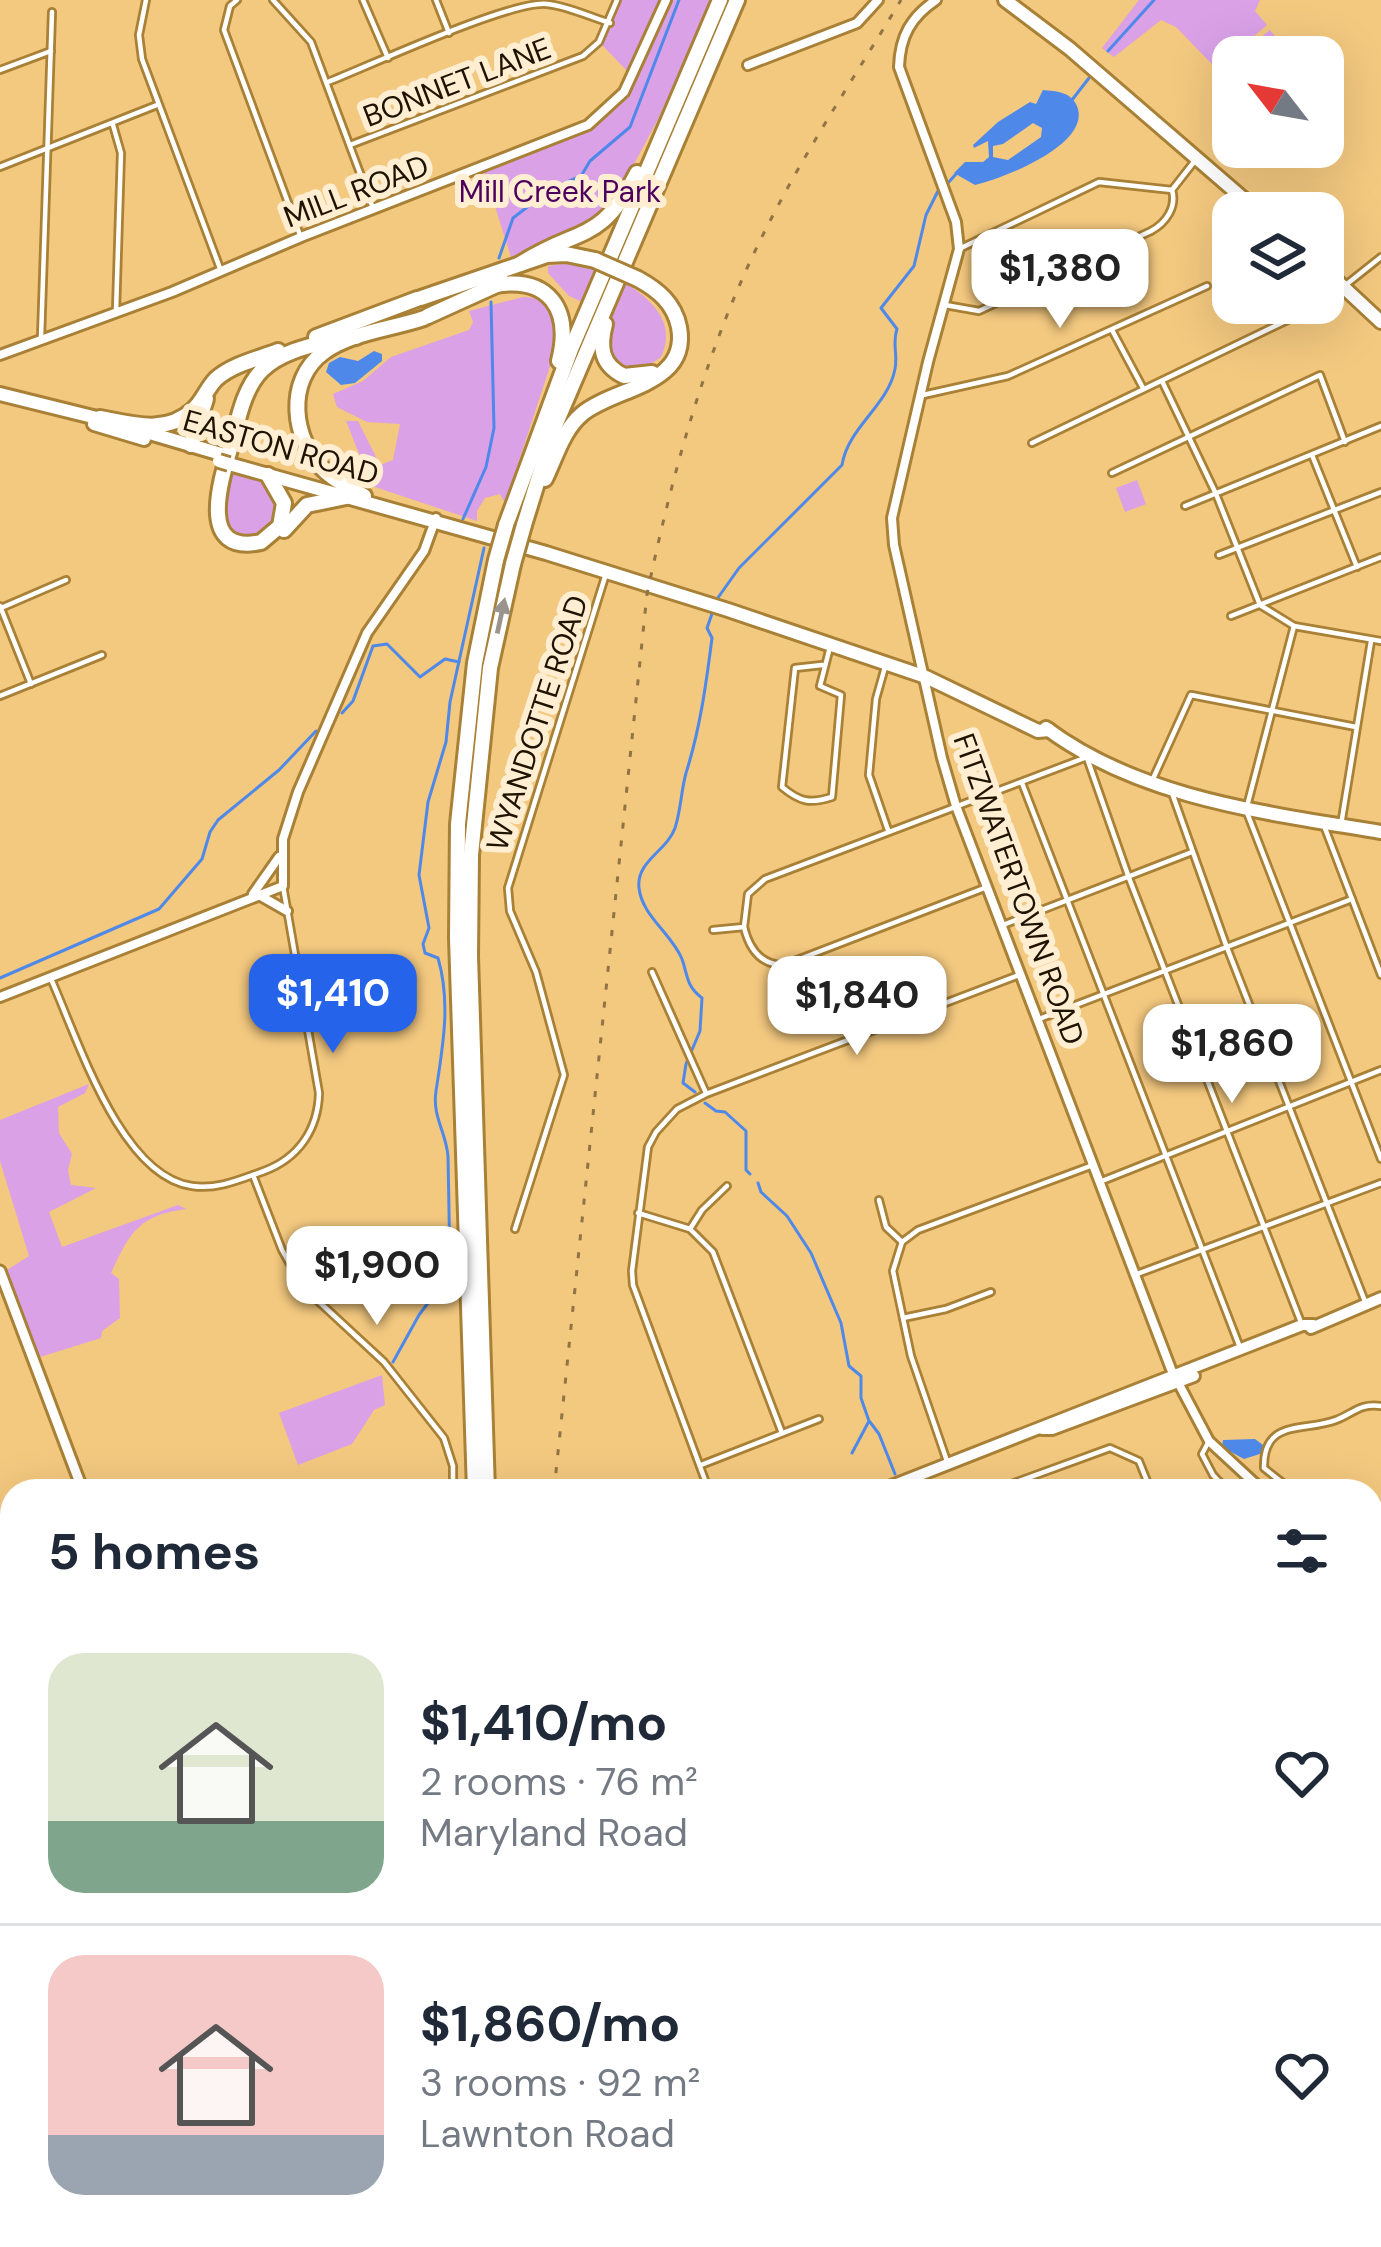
<!DOCTYPE html>
<meta charset="utf-8">
<style>
body{margin:0;font-family:"DM Sans",sans-serif;background:#f2f2f3;color:#1f2937;height:100vh;display:flex;flex-direction:column;font-size:45px;white-space:nowrap}
*{box-sizing:border-box;margin:0}
p{font-size:39px;color:#747a83}
.icon{flex:none;width:66px;height:66px;fill:none;stroke:currentColor;stroke-width:2;stroke-linecap:round;stroke-linejoin:round}
.map{position:relative;flex:1;overflow:hidden}
.side{position:absolute;left:0px;top:1479px;width:1383px;height:768px;display:flex;flex-direction:column;background:#fff;border-radius:36px 36px 0 0;box-shadow:0 12px 48px #0002}
.side>*{flex:none}
.needle{width:78px;rotate:301deg}
.controls{position:absolute;left:1212px;top:36px;display:grid;gap:24px}
.controls a{display:grid;place-items:center;width:132px;height:132px;border-radius:24px;background:#fff;box-shadow:0 12px 48px #0002;font-size:60px}
.price{position:absolute;translate:-50% -102px;padding:0 27px;border-radius:24px;background:#fff;color:#222;font-size:39px;line-height:78px;filter:drop-shadow(0 3px 6px #0008)}
.price::after{content:'';position:absolute;left:50%;top:72px;width:36px;height:27px;margin-left:-18px;background:inherit;clip-path:polygon(0 0,100% 0,50% 100%)}
.price.selected{background:#2563eb;color:#fff}
ul{padding:0;list-style:none}
li{display:flex;align-items:center;gap:36px;height:300px;padding:0 48px}
li+li{border-top:3px solid #e0e1e3}
li span{display:grid;place-items:center;flex:none;width:336px;height:240px;border-radius:36px;color:#555}
li>.icon{margin-inline-start:auto}
span .icon{width:144px;height:144px;fill:#fffc;stroke-width:1}
li b{font-size:51px}
h2{display:flex;justify-content:space-between;align-items:center;height:144px;padding:0 48px;font-size:51px}
.map>svg:first-child{display:block}
.green{fill:#daa1e7}
.water{fill:#4e89ea;fill-rule:evenodd}
.lines{fill:none;stroke-linecap:round;stroke-linejoin:round}
.stream{stroke:#4e89ea;stroke-width:3}
.minor-casing{stroke:#a88036;stroke-width:10}
.tertiary-casing{stroke:#a88036;stroke-width:14}
.secondary-casing{stroke:#a88036;stroke-width:15}
.primary-casing{stroke:#a88036;stroke-width:16}
.trunk-casing{stroke:#a88036;stroke-width:18}
.motorway-casing{stroke:#a88036;stroke-width:20}
.minor{stroke:#fff;stroke-width:4.5}
.tertiary{stroke:#fff;stroke-width:8}
.secondary{stroke:#fff;stroke-width:9}
.primary{stroke:#fff;stroke-width:10}
.trunk{stroke:#fff;stroke-width:12}
.motorway{stroke:#fff;stroke-width:14}
.rail{stroke:#917445;stroke-width:3;stroke-dasharray:6 12;stroke-linecap:butt}
.trunk-bridge-casing{stroke:#a88036;stroke-width:18;stroke-linecap:butt}
.motorway-bridge-casing{stroke:#a88036;stroke-width:20;stroke-linecap:butt}
.trunk-bridge{stroke:#fff;stroke-width:12}
.motorway-bridge{stroke:#fff;stroke-width:14}
.oneway{fill:#9a948c}
.labels{text-anchor:middle;dominant-baseline:central;stroke-width:12;stroke-linejoin:round;paint-order:stroke}
.street-label{font-size:30px;fill:#1e1200;stroke:#ffeed2}
.park-label{font-size:30px;fill:#4e005e;stroke:#ffeed2}
</style>
<div class="map">
<svg width="1381" height="2247" viewBox="0 0 1381 2247">
<rect width="100%" height="100%" fill="#f3c87f"/>
<g class="green">
<path d="M621,0H713L657,121L611,207L577,232L511,257L484,172C542,150 600,135 634,78L602,45Z"/>
<path d="M1139,0H1260L1255,11L1267,25L1227,59L1233,86L1176,27L1161,20L1114,57L1102,48Z"/>
<path d="M1270,30L1287,51L1279,57H1236Z"/>
<path d="M568,263L601,271L584,303L569,296L548,273V266Z"/>
<path d="M625,283C653,300 677,324 661,357L639,372L619,368C596,339 614,314 625,283Z"/>
<path d="M523,297C553,297 559,322 556,348L505,503L500,494L485,498L477,511V521L372,486L346,421H358L380,465L393,460L400,424L367,422L337,407L333,394L363,381L391,357L469,330L473,322L469,311Z"/>
<path d="M226,470C258,480 275,481 278,518L260,538H244L223,524Z"/>
<path d="M1137,480L1146,504L1125,512L1116,488Z"/>
<path d="M89,1084L85,1093L58,1107L59,1133L72,1154L68,1170L71,1185L96,1188L49,1212L62,1247L178,1205L186,1209C139,1215 130,1232 111,1273L119,1279L120,1318L102,1331L101,1338L40,1357L34,1352L6,1276L7,1270L29,1256L0,1161V1120Z"/>
<path d="M382,1375L385,1405L374,1410L352,1444L298,1465L279,1413Z"/>
<path d="M135,2235H187L197,2247H136Z"/>
</g>
<g class="water">
<path d="M1043,90C1056,91 1070,92 1076,104C1096,143 1002,179 975,185L954,173L965,162H983L989,157L988,141L974,148L973,145L998,122L1030,102L1036,104ZM1033,123L1042,128L1041,137L1008,160L993,157V146L1003,144Z"/>
<path d="M374,351L382,354V361L355,383L341,385L326,372L329,363L340,357L358,361Z"/>
<path d="M1255,1439L1263,1445V1453L1244,1459L1222,1447L1223,1440Z"/>
<path d="M12,1523V1570L4,1574L0,1571V1533Z"/>
</g>
<g class="lines">
<g class="stream">
<path d="M1108,51L1154,0"/>
<path d="M1072,100L1089,78"/>
<path d="M948,183L956,174"/>
<path d="M499,258L513,218L551,189L581,176L590,161L630,127L679,0"/>
<path d="M463,519L486,467L494,428L491,302"/>
<path d="M717,599L739,568L842,465C848,427 888,406 895,369C898,355 892,344 897,329L881,308L914,266L926,215L938,191"/>
<path d="M342,713L353,701L373,646L387,644L420,677L445,659L459,662"/>
<path d="M0,978L159,909L202,859L210,832L218,820L279,770L316,731"/>
<path d="M695,1092L683,1083L686,1064L700,1031L702,998C686,986 688,976 682,959C672,934 642,916 639,888C636,861 667,851 675,828C681,810 681,791 686,773C700,729 706,685 712,638L707,628L714,608"/>
<path d="M705,1103L716,1111L725,1112L746,1131V1170L750,1174"/>
<path d="M758,1183L761,1192L787,1216L811,1253L841,1323L849,1366L861,1376V1398L869,1421L852,1453"/>
<path d="M393,1362L419,1315L443,1283L450,1265L448,1156C446,1132 432,1116 436,1091C443,1045 451,1003 438,958L425,953L423,944L429,928L419,875L428,802L446,742L450,702L484,548"/>
<path d="M870,1422L879,1434L895,1474"/>
<path d="M548,2235L549,2247"/>
<path d="M146,2240L147,2247"/>
</g>
<g class="minor-casing">
<g id="minor">
<path d="M146,0L139,35L142,59L221,271"/>
<path d="M237,0L230,6L224,30L300,235"/>
<path d="M273,0L311,42L373,208"/>
<path d="M363,0L388,58"/>
<path d="M436,0L449,33"/>
<path d="M0,70L51,51"/>
<path d="M328,82C369,66 511,0 547,4C568,6 590,17 610,23"/>
<path d="M113,125L121,153L116,311"/>
<path d="M350,145L583,56L599,42L617,0"/>
<path d="M0,167L157,105"/>
<path d="M959,249L1099,182L1172,190"/>
<path d="M1323,303L1381,257"/>
<path d="M945,305L979,311L1151,231C1166,223 1177,207 1172,190L1197,158"/>
<path d="M1112,330L1143,388"/>
<path d="M41,338L52,12"/>
<path d="M1162,381L1216,494L1260,605L1294,626L1381,641"/>
<path d="M923,395L1008,376L1207,286"/>
<path d="M1032,443L1323,303"/>
<path d="M1312,455L1357,567"/>
<path d="M1112,473L1320,375L1345,442"/>
<path d="M1185,506L1381,426"/>
<path d="M1219,555L1381,492"/>
<path d="M0,606L31,684"/>
<path d="M1,608L66,580"/>
<path d="M1231,616L1381,557"/>
<path d="M1294,626L1246,810L1381,1159"/>
<path d="M822,665L795,668L782,787C800,802 810,804 832,797L841,695L820,686L830,647"/>
<path d="M885,667L876,699L869,775L888,830"/>
<path d="M0,696L102,655"/>
<path d="M1087,758L1129,878L1302,1325"/>
<path d="M1152,781L1191,695L1356,727"/>
<path d="M1022,783L1241,1350"/>
<path d="M1172,793L1226,945L1366,1304"/>
<path d="M1323,823L1381,975"/>
<path d="M1341,825L1371,641"/>
<path d="M1003,925L1192,852"/>
<path d="M744,927L748,894L765,879L1087,757"/>
<path d="M713,930L744,927C749,948 760,965 784,965L987,887"/>
<path d="M652,972L706,1093"/>
<path d="M51,979C78,1039 120,1176 192,1186C217,1190 241,1179 264,1171C299,1158 318,1129 319,1093L283,886"/>
<path d="M1039,1019L1352,899"/>
<path d="M253,1175L282,1250L303,1287L384,1362L444,1438L453,1466V1491"/>
<path d="M1102,1181L1381,1070"/>
<path d="M879,1200L886,1227L902,1242"/>
<path d="M638,1213L690,1229L713,1252L782,1433"/>
<path d="M515,1229L564,1075L536,972L510,911L508,888L605,577"/>
<path d="M690,1229L702,1210L727,1186"/>
<path d="M1137,1274L1381,1183"/>
<path d="M903,1318L946,1309L991,1292"/>
<path d="M1209,1441L1202,1454L1213,1475L1228,1491"/>
<path d="M948,1464L911,1356L893,1271L902,1242L918,1230L1093,1165"/>
<path d="M701,1465L819,1419"/>
<path d="M709,1491L633,1285L632,1271L648,1147L656,1132L677,1109L706,1094L1019,975"/>
<path d="M992,1491L1110,1448L1139,1461L1151,1491"/>
<path d="M1293,1491L1264,1468C1263,1418 1305,1432 1336,1420C1354,1413 1360,1403 1381,1406"/>
<path d="M1371,1520L1381,1517"/>
<path d="M1371,1568L1381,1567"/>
<path d="M1371,1737L1381,1733"/>
<path d="M1371,1875L1381,1871"/>
<path d="M1371,1938L1381,1934"/>
<path d="M0,2044L12,2063"/>
<path d="M1371,2139L1381,2135"/>
<path d="M0,2155L12,2151"/>
<path d="M1371,2211L1381,2207"/>
<path d="M0,2235L4,2247"/>
<path d="M54,2235L66,2247"/>
<path d="M91,2235L92,2247"/>
<path d="M972,2235L977,2247"/>
<path d="M1054,2235L1058,2247"/>
<path d="M1220,2235L1225,2247"/>
<path d="M1103,2247L1110,2245"/>
<path d="M1272,2247L1304,2235"/>
</g>
</g>
<g class="tertiary-casing">
<g id="tertiary">
<path d="M936,0C911,17 900,36 899,67L956,222L959,249L928,362L892,518L894,545L942,758L956,806L1171,1369L1209,1441L1263,1491"/>
<path d="M748,65L857,23L878,0"/>
<path d="M0,355L172,292L301,237L588,125L624,92L666,0"/>
<path d="M253,894L279,857"/>
<path d="M259,895L287,911"/>
<path d="M0,997L283,886V839L298,792L367,633L424,551L436,518"/>
<path d="M1371,1805L1381,1801"/>
<path d="M1371,1882L1381,1916"/>
<path d="M680,2235V2247"/>
</g>
</g>
<g class="secondary-casing">
<path id="secondary" d="M0,1271L83,1491"/>
</g>
<g class="primary-casing">
<g id="primary">
<path d="M1311,1328L1381,1298"/>
<path d="M1042,1429H1052L1194,1376"/>
<path d="M879,1491L1302,1325H1313"/>
<path d="M0,1833L12,1829"/>
</g>
</g>
<g class="trunk-casing">
<g id="trunk">
<path d="M1005,0L1070,49L1260,213"/>
<path d="M1323,268L1381,322"/>
<path d="M0,394L105,420"/>
<path d="M94,424L144,439"/>
<path d="M136,429L221,454"/>
<path d="M229,464L546,553L728,610L926,677L1038,731L1049,730"/>
<path d="M1046,728C1141,799 1268,813 1381,832"/>
</g>
</g>
<g class="motorway-casing">
<g id="motorway">
<path d="M520,264C579,226 600,245 637,173"/>
<path d="M495,285C549,276 572,309 559,361"/>
<path d="M421,298L547,255L566,254L595,260"/>
<path d="M428,316L503,282"/>
<path d="M605,324C599,347 601,365 624,376L652,373"/>
<path d="M316,337L417,299"/>
<path d="M100,418C133,424 165,435 193,410C203,401 207,388 216,379C233,364 258,359 278,351"/>
<path d="M191,445L206,399"/>
<path d="M268,475L284,503L280,526L261,542C196,556 221,479 231,446C238,421 243,389 262,370C283,349 320,344 348,336L356,337"/>
<path d="M545,479C556,456 563,430 582,414C614,387 690,386 679,327C674,303 658,290 638,279"/>
<path d="M364,496C350,488 335,481 324,470C292,440 285,380 324,352C352,332 392,329 424,318"/>
<path d="M506,525L571,349L720,0"/>
<path d="M524,525L554,428L737,0"/>
<path d="M284,530L307,505L346,497"/>
<path d="M475,1491L457,938L458,824L475,663L496,560"/>
<path d="M487,1491L470,956L471,855L490,668L513,564"/>
<path d="M509,2235L510,2247"/>
<path d="M519,2235L520,2247"/>
</g>
</g>
<use href="#minor" class="minor"/>
<use href="#tertiary" class="tertiary"/>
<use href="#secondary" class="secondary"/>
<use href="#primary" class="primary"/>
<use href="#trunk" class="trunk"/>
<use href="#motorway" class="motorway"/>
<g class="rail">
<path d="M554,1491L647,594C674,466 709,338 770,221C809,145 857,73 901,0"/>
<path d="M566,2235L568,2247"/>
</g>
<g class="trunk-bridge-casing">
<path id="trunk-bridge" d="M219,461L229,464"/>
</g>
<g class="motorway-bridge-casing">
<g id="motorway-bridge">
<path d="M595,260L638,279"/>
<path d="M496,560L506,525"/>
<path d="M513,564L524,525"/>
</g>
</g>
<use href="#trunk-bridge" class="trunk-bridge"/>
<use href="#motorway-bridge" class="motorway-bridge"/>
</g>
<defs><path id="oneway-solid" d="M-6-.8H1V-3.2L6.5 0L1 3.2V.8H-6Z" transform="scale(3)"/></defs>
<use class="oneway" href="#oneway-solid" transform="translate(501 616) rotate(-78)"/>
<g class="labels">
<g class="street-label">
<text transform="translate(457 82) rotate(-21)">BONNET LANE</text>
<text transform="translate(356 191) rotate(-21)">MILL ROAD</text>
<text transform="translate(281 447) rotate(16)">EASTON ROAD</text>
<text transform="translate(537 723) rotate(-72)">WYANDOTTE ROAD</text>
<text transform="translate(1019 889) rotate(70)">FITZWATERTOWN ROAD</text>
</g>
<g class="park-label">
<text x="560" y="191">Mill Creek Park</text>
</g>
</g>
</svg>
<div class="controls">
<a><svg class="needle" viewBox="-14 -14 28 28"><path d="M0-13l5 13h-10z" fill="#e53935"/><path d="M0 13l5-13h-10z" fill="#747a83"/></svg></a>
<a><svg class="icon" aria-label="layers" viewBox="0 0 24 24"><path d="M12 4l9 5-9 5-9-5zM3 14l9 5 9-5"/></svg></a>
</div>
<b class="price" style="left:1060px;top:331px">$1,380</b>
<b class="price selected" style="left:333px;top:1056px">$1,410</b>
<b class="price" style="left:857px;top:1058px">$1,840</b>
<b class="price" style="left:1232px;top:1106px">$1,860</b>
<b class="price" style="left:377px;top:1328px">$1,900</b>
<section class="side">
<h2>5 homes<svg class="icon" aria-label="filters" viewBox="0 0 24 24"><path d="M4 7h16M4 17h16"/><circle cx="9" cy="7" r="2"/><circle cx="15" cy="17" r="2"/></svg></h2>
<ul>
<li><span style="background:linear-gradient(#dfe7d0 70%,#7fa58c 0)"><svg class="icon" aria-label="home" viewBox="0 0 24 24"><path d="M3 11l9-7 9 7M6 9v11h12V9"/></svg></span><div><b>$1,410/mo</b><p>2 rooms · 76 m²</p><p>Maryland Road</p></div><svg class="icon" aria-label="heart" viewBox="0 0 24 24"><path d="M12 20l-8-8c-3-5 5-10 8-4 3-6 11-1 8 4z"/></svg></li>
<li><span style="background:linear-gradient(#f6c9c9 75%,#9aa5b1 0)"><svg class="icon" aria-label="home" viewBox="0 0 24 24"><path d="M3 11l9-7 9 7M6 9v11h12V9"/></svg></span><div><b>$1,860/mo</b><p>3 rooms · 92 m²</p><p>Lawnton Road</p></div><svg class="icon" aria-label="heart" viewBox="0 0 24 24"><path d="M12 20l-8-8c-3-5 5-10 8-4 3-6 11-1 8 4z"/></svg></li>
</ul>
</section>
</div>
